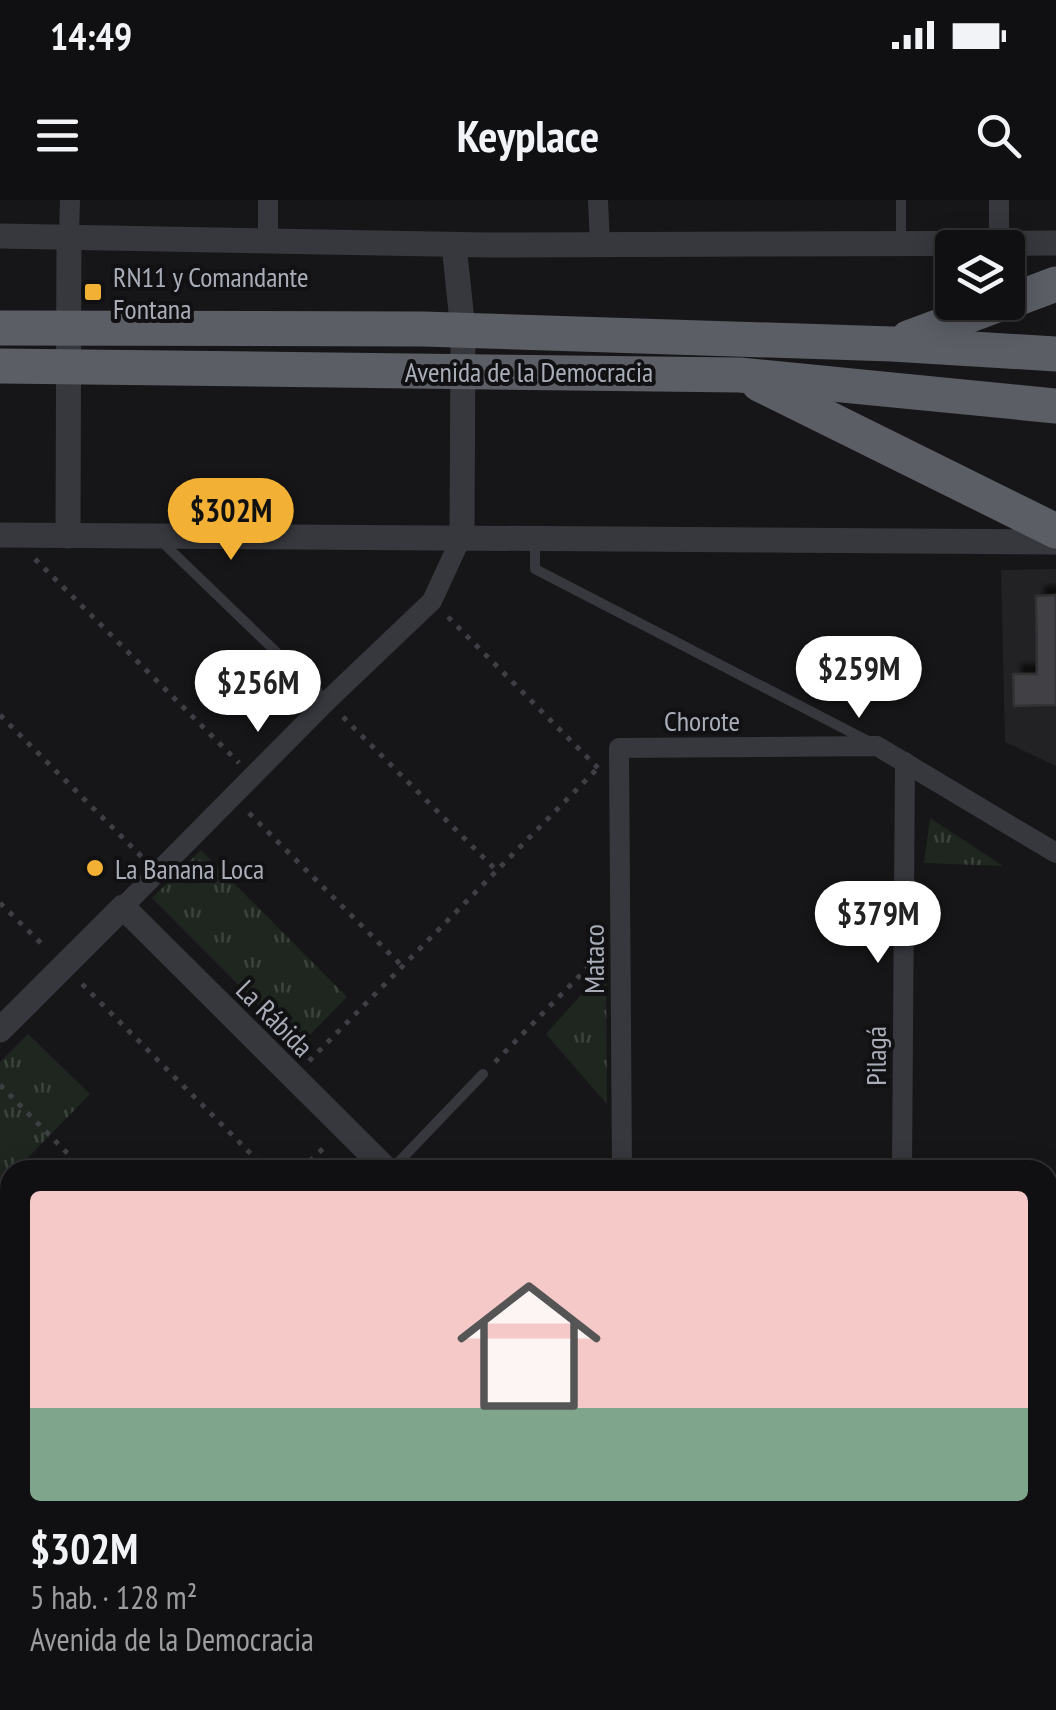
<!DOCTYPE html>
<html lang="es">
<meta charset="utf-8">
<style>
body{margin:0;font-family:"PT Sans Narrow",sans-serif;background:#1e1e20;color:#f1f3f6;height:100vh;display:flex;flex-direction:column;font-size:38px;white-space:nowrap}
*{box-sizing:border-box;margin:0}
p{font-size:32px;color:#9c9d9f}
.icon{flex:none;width:55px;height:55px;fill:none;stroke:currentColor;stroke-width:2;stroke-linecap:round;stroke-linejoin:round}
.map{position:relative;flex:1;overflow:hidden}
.panel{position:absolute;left:0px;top:960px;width:1058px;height:550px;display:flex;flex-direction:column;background:#101012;border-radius:30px 30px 0 0;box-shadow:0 5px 25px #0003,0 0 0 2px #303032}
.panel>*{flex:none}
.tools{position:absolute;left:935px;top:30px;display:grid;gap:20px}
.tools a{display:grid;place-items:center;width:90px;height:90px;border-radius:10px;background:#101012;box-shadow:0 5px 25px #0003,0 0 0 2px #303032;font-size:50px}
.price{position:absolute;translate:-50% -85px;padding:0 22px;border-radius:35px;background:#fff;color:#222;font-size:32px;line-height:65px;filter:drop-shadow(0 2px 5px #0008)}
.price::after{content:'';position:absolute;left:50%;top:60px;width:30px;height:22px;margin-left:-15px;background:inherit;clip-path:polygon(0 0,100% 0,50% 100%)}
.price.current{background:#f2b134;color:#111}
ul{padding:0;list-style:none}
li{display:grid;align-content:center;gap:20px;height:530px;padding:0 30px}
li+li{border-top:2px solid #303032}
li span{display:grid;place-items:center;height:310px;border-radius:10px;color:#555}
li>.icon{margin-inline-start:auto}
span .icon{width:180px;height:180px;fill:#fffc;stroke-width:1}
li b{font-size:42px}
.status{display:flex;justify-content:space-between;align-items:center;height:70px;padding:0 50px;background:#101012;direction:ltr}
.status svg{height:28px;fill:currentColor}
header{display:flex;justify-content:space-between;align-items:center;height:130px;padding:0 30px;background:#101012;font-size:45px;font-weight:600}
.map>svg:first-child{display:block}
.built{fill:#222225}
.park{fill:url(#park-tufts)}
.building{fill:#404145;stroke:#303034;stroke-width:2.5;filter:url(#shadow)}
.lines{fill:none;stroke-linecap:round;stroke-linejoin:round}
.path{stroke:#3d3f44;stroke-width:5;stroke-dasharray:5 8;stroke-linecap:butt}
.service{stroke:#37383d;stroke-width:10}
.minor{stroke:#37383d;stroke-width:20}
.tertiary{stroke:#37383d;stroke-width:25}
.trunk{stroke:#5b5e65;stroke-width:35}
.poi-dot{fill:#f2b134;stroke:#111113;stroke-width:4}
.labels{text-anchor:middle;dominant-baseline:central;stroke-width:8;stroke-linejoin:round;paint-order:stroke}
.poi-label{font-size:28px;fill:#a8adb8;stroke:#111113;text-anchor:start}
.street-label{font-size:28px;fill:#a8adb8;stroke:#111113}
</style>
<div class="status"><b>14:49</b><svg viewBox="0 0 49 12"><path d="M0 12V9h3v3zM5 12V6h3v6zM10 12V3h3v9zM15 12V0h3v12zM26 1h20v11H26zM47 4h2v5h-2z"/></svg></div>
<header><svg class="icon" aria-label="menu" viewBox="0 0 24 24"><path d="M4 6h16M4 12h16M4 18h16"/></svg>Keyplace<svg class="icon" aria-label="search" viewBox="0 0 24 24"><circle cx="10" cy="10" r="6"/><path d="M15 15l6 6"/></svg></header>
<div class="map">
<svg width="1056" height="1510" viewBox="0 0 1056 1510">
<defs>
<pattern id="park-tufts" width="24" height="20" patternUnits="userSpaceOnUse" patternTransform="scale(2.5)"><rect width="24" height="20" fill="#1e261f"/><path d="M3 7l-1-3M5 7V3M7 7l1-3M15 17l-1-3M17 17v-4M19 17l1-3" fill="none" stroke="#3c433d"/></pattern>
<filter id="shadow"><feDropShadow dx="9" dy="-9" stdDeviation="2.5" flood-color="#0009"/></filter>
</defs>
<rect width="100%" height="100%" fill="#161618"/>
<path class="built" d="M1056,369V566L1005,542L1001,370Z"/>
<g class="park">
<path d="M930,618L1003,666L924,663Z"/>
<path d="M201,650L347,797L299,846L152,698Z"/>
<path d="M606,767L607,904L546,834Z"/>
<path d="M28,834L90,894L16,970H10V976L5,982L0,977V862Z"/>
</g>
<path class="building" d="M1056,395V505L1014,506L1013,474H1037L1036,396Z"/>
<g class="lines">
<g class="path">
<path d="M35,359L239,563"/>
<path d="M448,417L598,568"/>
<path d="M0,515L144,659"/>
<path d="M343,517L496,670"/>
<path d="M249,613L402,766"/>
<path d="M0,703L46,748"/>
<path d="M82,784L267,970"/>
<path d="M309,861L596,570"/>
<path d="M495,862L600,755"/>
<path d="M0,885L84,970"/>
<path d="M300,970L327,945"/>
<path d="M0,1079L10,1088"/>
<path d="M176,1510L186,1500"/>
<path d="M392,1510L402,1500"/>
<path d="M607,1510L617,1500"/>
</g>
<g class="service">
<path d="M901,0V42"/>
<path d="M160,340L327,501"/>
<path d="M535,340V369L868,541"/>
<path d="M391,970L483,874"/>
</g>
<g class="minor">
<path d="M598,0L600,45"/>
<path d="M69,35L70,0"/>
<path d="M268,40V0"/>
<path d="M999,42V0"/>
<path d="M123,707L327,501L432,401L462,336"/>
<path d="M622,970L619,548L877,546L1056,653"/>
<path d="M902,970L905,562"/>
<path d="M0,1267L10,1258"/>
<path d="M1048,1401H1056"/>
<path d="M0,1416L10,1426"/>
<path d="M85,1500L95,1510"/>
<path d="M673,1500V1510"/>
<path d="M924,1500V1510"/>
</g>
<g class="tertiary">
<path d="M0,36L489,45L1056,43"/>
<path d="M454,45L463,130L462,336"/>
<path d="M0,335L1056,342"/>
<path d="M68,336L69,35"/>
<path d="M0,830L123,707L387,970"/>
<path d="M1048,1200H1056"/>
</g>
<g class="trunk">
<path d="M1008,102L1056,84"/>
<path d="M0,128L423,129L892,144L1056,154"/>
<path d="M908,138L1005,102"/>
<path d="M0,166L740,175L1056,206"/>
<path d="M759,184L1056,331"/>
</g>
</g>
<g class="poi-dot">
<rect x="83" y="82" width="20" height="20" rx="5"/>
<circle cx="95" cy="668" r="10"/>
</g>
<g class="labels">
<g class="poi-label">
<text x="113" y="76">RN11 y Comandante<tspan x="113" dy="32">Fontana</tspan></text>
<text x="115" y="668">La Banana Loca</text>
</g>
<g class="street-label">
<text x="529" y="171">Avenida de la Democracia</text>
<text x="702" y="520">Chorote</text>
<text transform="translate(593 759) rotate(-90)">Mataco</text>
<text transform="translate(275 818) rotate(45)">La Rábida</text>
<text transform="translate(875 856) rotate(-90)">Pilagá</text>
</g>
</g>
</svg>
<div class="tools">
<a><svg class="icon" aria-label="layers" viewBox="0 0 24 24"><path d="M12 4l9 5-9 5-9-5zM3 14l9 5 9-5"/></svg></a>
</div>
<b class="price current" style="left:231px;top:363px">$302M</b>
<b class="price" style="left:859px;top:521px">$259M</b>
<b class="price" style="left:258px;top:535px">$256M</b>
<b class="price" style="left:878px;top:766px">$379M</b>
<section class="panel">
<ul>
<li><span style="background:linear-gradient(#f6c9c9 70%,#7fa58c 0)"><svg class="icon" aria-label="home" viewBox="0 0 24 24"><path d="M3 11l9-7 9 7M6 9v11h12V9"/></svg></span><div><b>$302M</b><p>5 hab. · 128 m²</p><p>Avenida de la Democracia</p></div></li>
</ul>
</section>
</div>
